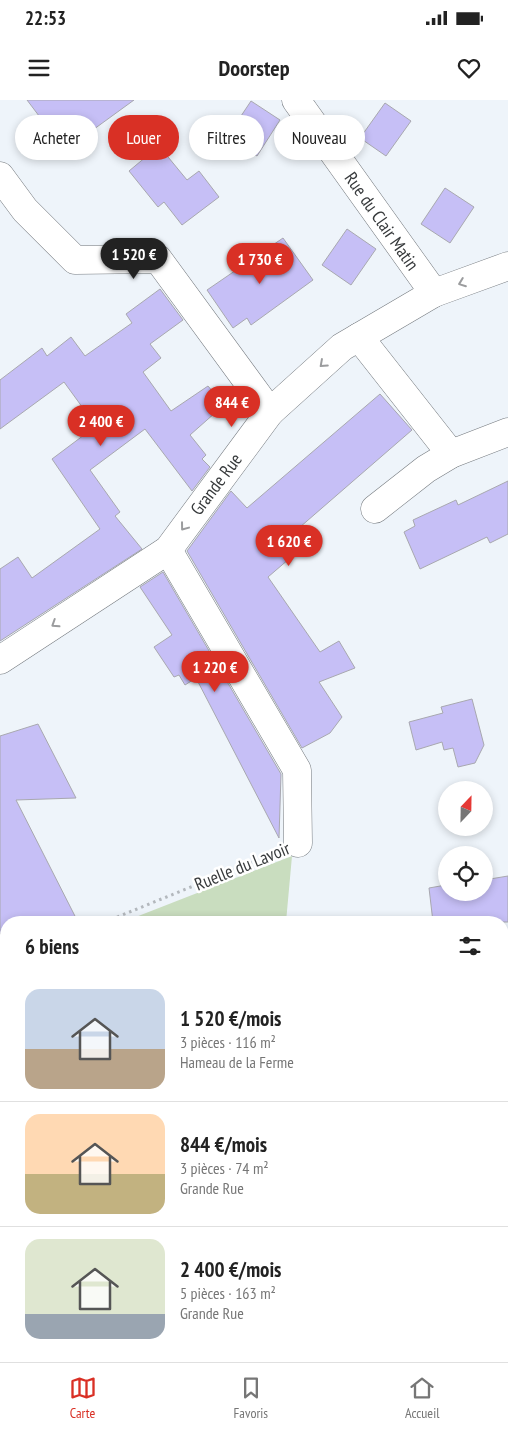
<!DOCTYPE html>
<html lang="fr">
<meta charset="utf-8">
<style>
body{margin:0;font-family:"PT Sans Narrow",sans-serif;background:#f2f2f2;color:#222;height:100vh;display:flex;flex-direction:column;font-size:19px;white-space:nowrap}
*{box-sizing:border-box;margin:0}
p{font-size:16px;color:#767676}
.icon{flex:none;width:28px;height:28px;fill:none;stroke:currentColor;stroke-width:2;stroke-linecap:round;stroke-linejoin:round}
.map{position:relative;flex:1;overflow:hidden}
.side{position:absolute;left:0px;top:816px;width:509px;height:446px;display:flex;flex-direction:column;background:#fff;border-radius:20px 20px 0 0;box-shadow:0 2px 8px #0003}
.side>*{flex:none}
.guide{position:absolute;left:15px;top:15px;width:479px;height:45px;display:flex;gap:10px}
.needle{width:32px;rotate:22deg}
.buttons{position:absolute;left:438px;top:681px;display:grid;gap:10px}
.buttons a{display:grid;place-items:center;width:55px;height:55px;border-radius:50%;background:#fff;box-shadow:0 2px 8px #0003;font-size:25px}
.price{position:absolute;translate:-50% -42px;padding:0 11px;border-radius:18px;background:#d93025;color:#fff;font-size:16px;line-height:32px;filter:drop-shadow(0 1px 2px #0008)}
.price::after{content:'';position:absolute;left:50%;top:30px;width:15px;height:11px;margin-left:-8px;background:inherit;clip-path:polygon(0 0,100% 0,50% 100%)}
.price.selected{background:#222;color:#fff}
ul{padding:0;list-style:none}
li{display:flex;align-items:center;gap:15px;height:125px;padding:0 25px}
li+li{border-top:1px solid #e0e0e0}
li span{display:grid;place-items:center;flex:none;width:140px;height:100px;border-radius:15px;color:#555}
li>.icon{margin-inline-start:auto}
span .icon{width:60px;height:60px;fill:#fffc;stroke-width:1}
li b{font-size:21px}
h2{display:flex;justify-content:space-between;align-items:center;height:60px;padding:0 25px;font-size:21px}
.tag{padding:0 18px;border-radius:22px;background:#fff;box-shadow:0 2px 8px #0003;font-size:18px;line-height:45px}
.tag.selected{background:#d93025;color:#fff}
.status{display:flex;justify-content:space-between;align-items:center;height:35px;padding:0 25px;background:#fff;direction:ltr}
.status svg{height:14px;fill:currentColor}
header{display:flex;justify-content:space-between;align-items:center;height:65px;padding:0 25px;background:#fff;font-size:22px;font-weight:700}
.tabs{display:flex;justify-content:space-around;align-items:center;height:70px;border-top:1px solid #e0e0e0;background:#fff;font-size:14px;color:#767676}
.tabs a{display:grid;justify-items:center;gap:2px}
.tabs .selected{color:#d93025}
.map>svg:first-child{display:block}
.park{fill:#c9ddbf}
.building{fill:#c6bff6;stroke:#a8a8af}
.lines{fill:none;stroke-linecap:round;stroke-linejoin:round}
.minor-casing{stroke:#74797e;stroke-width:29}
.path{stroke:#b3b8bd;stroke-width:3;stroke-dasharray:2.5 4;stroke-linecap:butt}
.minor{stroke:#fff;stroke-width:28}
.oneway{stroke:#9b9c9e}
.labels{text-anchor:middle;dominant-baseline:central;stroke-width:5;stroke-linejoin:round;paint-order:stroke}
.street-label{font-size:18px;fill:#373a3c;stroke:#fff}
</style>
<div class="status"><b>22:53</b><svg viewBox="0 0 49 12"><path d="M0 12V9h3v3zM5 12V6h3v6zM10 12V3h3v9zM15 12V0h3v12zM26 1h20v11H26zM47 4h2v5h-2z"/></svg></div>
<header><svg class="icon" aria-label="menu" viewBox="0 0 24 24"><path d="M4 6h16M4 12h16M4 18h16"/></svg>Doorstep<svg class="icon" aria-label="heart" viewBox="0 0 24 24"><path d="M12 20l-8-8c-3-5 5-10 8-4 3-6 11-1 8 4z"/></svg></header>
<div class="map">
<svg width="508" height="1262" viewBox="0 0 508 1262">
<rect width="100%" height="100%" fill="#eef4fa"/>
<path class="park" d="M292,756L286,822H123Z"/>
<g class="building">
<path d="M27,0H134L90,32L86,26L61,45Z"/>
<path d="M251,1L280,20L257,56L227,37Z"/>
<path d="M385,3L411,21L386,56L360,38Z"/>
<path d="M159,46L187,80L199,71L219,97L182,125L164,102L158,107L129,71Z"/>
<path d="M445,88L474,107L450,143L421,124Z"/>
<path d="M347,129L376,149L351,185L322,165Z"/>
<path d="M283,138L313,180L251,225L247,218L233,228L207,190Z"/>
<path d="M160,189L183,220L150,244L161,258L143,272L171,311L208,286L224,305L190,335L206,355L202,359L210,367L192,391L145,329L90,370L120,412L115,416L142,449L0,541V469L18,457L32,478L100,429L52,359L96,326L64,282L0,329V280L42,248L47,256L71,237L85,256L132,223L126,214Z"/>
<path d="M380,294L412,330L292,434L303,447L268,477L320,552L339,541L355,568L319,582L342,617L330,633L302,648L187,451L231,391L247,408Z"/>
<path d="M508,381V434L490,443L487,437L420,469L404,432L415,426L413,420L456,400L458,405Z"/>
<path d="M163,472L281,674L279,738L196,578L185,585L179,575L174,577L154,547L172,535L140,487Z"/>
<path d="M472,599L484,645L475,663L458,667L453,648L444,650L442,642L416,650L409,622L443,613L441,607Z"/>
<path d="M38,624L76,698L16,700L78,822H6V832L0,834V636Z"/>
<path d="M508,776V822H433L429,788L446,785V792H484V780Z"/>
</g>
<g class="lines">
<g class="minor-casing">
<g id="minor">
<path d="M296,0L434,193"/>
<path d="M0,76L25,110L75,160L158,159L270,312"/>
<path d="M359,237L451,354"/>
<path d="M375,409L426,369L451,354L508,332"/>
<path d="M168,450L297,670L298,743"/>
<path d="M0,560L168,450L270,312L342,247L434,193L508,166"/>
<path d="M502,876L508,875"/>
<path d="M0,1059L6,1071"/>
<path d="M75,1256L77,1262"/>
</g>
</g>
<g class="path">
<path d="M105,822L272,754"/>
<path d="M0,866L6,864"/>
</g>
<use href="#minor" class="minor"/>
</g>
<defs><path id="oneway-chevron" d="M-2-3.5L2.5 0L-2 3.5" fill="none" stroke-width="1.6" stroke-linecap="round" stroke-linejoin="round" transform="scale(1.25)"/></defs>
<g class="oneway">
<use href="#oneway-chevron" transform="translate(462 183) rotate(159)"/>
<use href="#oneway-chevron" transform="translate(323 264) rotate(138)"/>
<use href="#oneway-chevron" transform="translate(184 427) rotate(127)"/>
<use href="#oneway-chevron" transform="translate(55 524) rotate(147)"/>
</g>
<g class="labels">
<g class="street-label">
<text transform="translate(382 121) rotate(55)">Rue du Clair Matin</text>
<text transform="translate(216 384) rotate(-53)">Grande Rue</text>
<text transform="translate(242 766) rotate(-22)">Ruelle du Lavoir</text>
</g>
</g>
</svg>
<div class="buttons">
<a><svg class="needle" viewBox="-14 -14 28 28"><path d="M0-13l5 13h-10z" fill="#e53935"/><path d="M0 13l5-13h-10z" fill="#767676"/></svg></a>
<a><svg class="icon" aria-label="locate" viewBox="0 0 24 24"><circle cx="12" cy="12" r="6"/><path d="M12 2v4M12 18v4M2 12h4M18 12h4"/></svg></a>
</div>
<b class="price selected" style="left:134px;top:180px">1 520 €</b>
<b class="price" style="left:260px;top:185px">1 730 €</b>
<b class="price" style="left:232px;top:328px">844 €</b>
<b class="price" style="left:101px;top:347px">2 400 €</b>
<b class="price" style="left:289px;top:467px">1 620 €</b>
<b class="price" style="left:215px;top:593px">1 220 €</b>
<div class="guide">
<a class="tag">Acheter</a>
<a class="tag selected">Louer</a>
<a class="tag">Filtres</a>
<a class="tag">Nouveau</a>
</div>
<section class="side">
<h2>6 biens<svg class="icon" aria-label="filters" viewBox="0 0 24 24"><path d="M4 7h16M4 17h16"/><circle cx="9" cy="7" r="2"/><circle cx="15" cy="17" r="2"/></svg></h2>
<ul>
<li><span style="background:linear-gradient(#c9d6e8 60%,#b9a48a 0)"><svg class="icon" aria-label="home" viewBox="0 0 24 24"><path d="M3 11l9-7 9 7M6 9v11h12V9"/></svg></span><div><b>1 520 €/mois</b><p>3 pièces · 116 m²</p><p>Hameau de la Ferme</p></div></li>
<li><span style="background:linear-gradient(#ffd9b3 60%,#c2b280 0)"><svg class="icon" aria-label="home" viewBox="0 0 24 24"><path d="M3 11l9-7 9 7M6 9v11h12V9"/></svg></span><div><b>844 €/mois</b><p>3 pièces · 74 m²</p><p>Grande Rue</p></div></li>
<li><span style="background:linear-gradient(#dfe7d0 75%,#9aa5b1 0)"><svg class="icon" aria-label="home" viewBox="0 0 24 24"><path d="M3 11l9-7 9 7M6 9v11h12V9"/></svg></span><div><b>2 400 €/mois</b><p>5 pièces · 163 m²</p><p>Grande Rue</p></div></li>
</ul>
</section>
</div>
<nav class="tabs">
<a class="selected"><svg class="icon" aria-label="map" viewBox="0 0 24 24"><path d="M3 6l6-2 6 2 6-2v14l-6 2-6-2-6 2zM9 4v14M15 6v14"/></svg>Carte</a>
<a><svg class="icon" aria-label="saved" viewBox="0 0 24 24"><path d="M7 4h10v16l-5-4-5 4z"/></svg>Favoris</a>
<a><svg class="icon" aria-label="home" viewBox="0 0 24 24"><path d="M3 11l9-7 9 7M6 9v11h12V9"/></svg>Accueil</a>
</nav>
